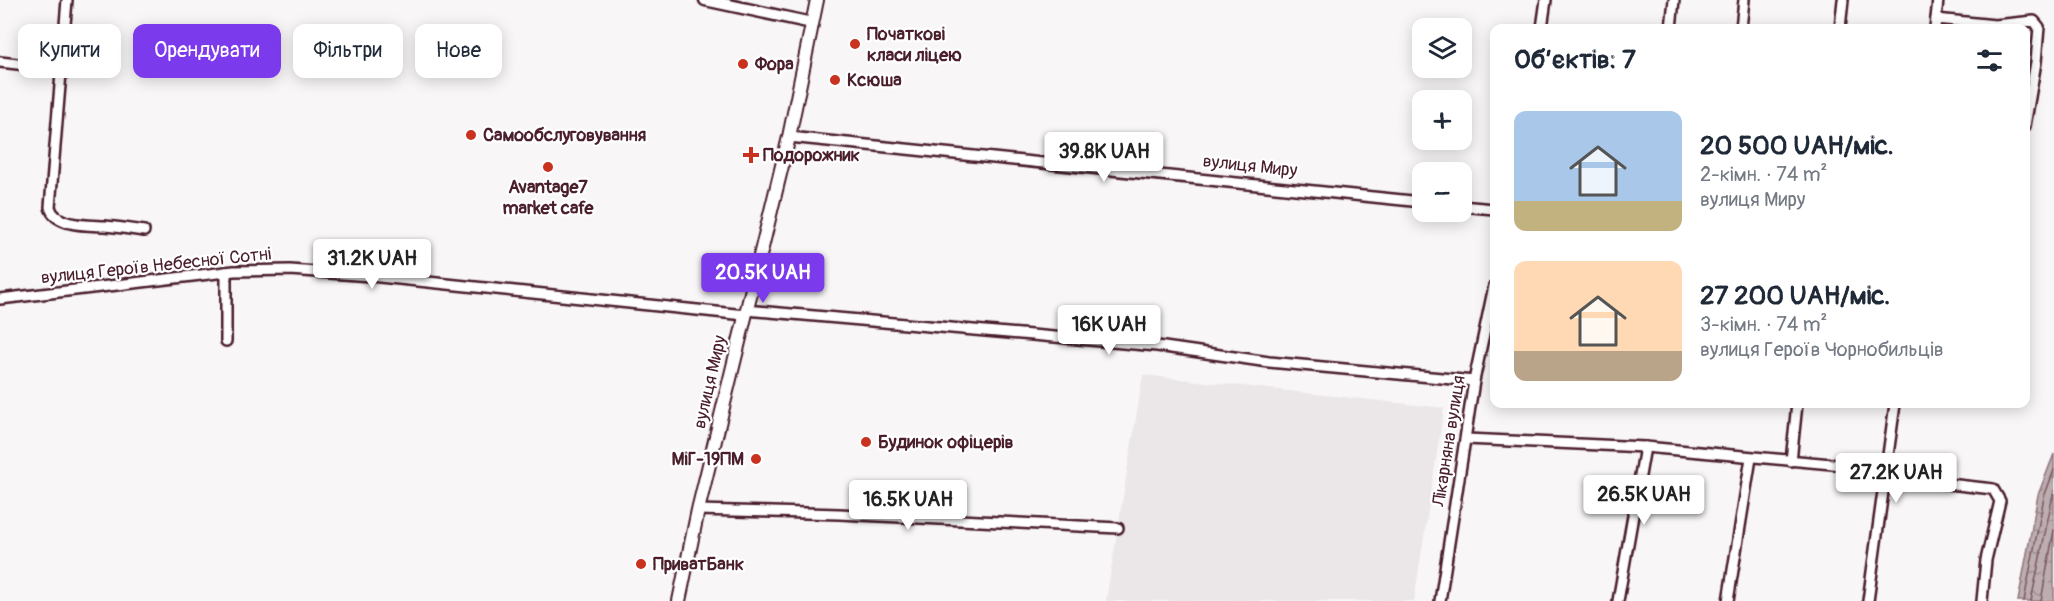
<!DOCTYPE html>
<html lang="uk">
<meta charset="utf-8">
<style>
body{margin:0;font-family:Pangolin,sans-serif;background:#f2f2f3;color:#1f2937;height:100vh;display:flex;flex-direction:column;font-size:22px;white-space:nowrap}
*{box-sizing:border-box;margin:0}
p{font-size:20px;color:#747a83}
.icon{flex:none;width:33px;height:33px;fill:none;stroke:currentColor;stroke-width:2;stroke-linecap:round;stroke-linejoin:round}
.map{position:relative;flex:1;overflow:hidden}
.drawer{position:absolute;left:1490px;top:24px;width:540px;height:384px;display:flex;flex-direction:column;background:#fff;border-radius:12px;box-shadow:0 3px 15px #0003}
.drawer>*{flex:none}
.top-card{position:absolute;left:18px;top:24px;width:570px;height:54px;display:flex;gap:12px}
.fabs{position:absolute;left:1412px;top:18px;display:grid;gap:12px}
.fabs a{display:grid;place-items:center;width:60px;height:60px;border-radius:12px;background:#fff;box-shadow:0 3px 15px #0003;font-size:30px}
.price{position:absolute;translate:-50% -51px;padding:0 14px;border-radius:6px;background:#fff;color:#222;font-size:20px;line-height:39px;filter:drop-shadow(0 2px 3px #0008)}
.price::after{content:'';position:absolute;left:50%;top:36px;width:18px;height:14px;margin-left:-9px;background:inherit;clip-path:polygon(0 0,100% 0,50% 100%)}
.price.selected{background:#7c3aed;color:#fff}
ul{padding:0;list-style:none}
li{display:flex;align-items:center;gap:18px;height:150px;padding:0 24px}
li span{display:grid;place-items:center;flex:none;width:168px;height:120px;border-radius:12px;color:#555}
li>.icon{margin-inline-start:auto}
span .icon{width:72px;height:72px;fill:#fffc;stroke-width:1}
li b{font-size:26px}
h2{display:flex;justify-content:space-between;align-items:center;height:72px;padding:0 24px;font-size:26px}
.pill{padding:0 21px;border-radius:12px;background:#fff;box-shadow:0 3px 15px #0003;font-size:21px;line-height:54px}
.pill.selected{background:#7c3aed;color:#fff}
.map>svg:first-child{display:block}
.built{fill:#ebe6e8}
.water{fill:url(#water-ripples);stroke:#8f747b;stroke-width:1.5}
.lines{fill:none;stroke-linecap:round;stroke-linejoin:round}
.shore{stroke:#785860;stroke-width:1.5}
.minor-casing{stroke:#4a1f2b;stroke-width:14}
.tertiary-casing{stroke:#4a1f2b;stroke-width:15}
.secondary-casing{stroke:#4a1f2b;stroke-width:16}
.minor{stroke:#fff;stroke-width:9}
.tertiary{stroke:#fff;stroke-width:10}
.secondary{stroke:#fff;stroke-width:12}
.poi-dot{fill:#c8321e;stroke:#fff;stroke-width:2}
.labels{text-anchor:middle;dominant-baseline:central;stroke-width:4.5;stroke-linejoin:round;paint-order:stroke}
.poi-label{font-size:18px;font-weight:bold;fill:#4a1f2b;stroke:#fff;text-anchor:start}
.street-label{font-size:18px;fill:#4a1f2b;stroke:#fff}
</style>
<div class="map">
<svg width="2054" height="601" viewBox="0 0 2054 601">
<defs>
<pattern id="water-ripples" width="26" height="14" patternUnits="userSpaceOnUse" patternTransform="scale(1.5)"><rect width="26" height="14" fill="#bdadb0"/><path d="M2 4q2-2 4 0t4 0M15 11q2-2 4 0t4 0" fill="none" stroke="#9c8c8f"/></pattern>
</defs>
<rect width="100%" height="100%" fill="#f8f6f7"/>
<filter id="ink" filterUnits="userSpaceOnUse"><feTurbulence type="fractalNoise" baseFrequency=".0167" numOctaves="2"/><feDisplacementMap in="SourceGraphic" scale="12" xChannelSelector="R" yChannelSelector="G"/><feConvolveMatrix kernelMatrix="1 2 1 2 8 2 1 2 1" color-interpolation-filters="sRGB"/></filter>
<g filter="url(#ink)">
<path class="built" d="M1143,375L1444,408L1414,601H1106Z"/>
<path class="water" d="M2054,454V601H2018L2038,495Z"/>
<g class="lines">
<g class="shore">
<path d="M2024,601L2044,497L2054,470"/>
<path d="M2031,601L2054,490"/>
<path d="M2041,601L2054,530"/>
</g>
<g class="minor-casing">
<g id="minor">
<path d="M67,0L50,207C55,227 90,225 105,226C118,227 131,229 144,231"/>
<path d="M1936,19L1995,25L2034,21L2039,27L2036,62L2025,126"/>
<path d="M1542,28L1546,0"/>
<path d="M1671,28L1674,0"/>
<path d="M1741,28L1744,0"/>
<path d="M1840,28L1843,0"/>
<path d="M1935,28L1938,0"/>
<path d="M0,62L61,69"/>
<path d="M789,137L1422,202"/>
<path d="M1461,206L1494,209"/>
<path d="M226,272V341"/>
<path d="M0,299L234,271L290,270L370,276L745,315"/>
<path d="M746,310L1157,346L1269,362L1474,381"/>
<path d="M1466,439L1645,447L1887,469"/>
<path d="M1791,461L1797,404"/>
<path d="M1886,477L1993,489L2000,501L1986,560L1982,601"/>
<path d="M698,510L839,514L1118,528"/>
<path d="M1440,601L1474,381L1494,286"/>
<path d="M1618,601L1645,447"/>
<path d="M1728,601L1751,458"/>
<path d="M1868,601L1895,404"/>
</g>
</g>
<g class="tertiary-casing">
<path id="tertiary" d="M705,0L812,23"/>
</g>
<g class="secondary-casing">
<path id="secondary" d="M679,601L698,510L789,137L817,0"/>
</g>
<use href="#minor" class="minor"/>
<use href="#tertiary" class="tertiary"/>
<use href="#secondary" class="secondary"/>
</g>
</g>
<g class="poi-dot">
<circle cx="855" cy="44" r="6"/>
<circle cx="743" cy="64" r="6"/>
<circle cx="835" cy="80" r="6"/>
<circle cx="471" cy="135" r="6"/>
<path d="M748 146h6v6h6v6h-6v6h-6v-6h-6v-6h6z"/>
<circle cx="548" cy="167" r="6"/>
<circle cx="866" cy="442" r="6"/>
<circle cx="756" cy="459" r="6"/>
<circle cx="641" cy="564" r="6"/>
</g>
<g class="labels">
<g class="poi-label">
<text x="867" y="34">Початкові<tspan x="867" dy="21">класи ліцею</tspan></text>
<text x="755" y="64">Фора</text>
<text x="847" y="80">Ксюша</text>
<text x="483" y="135">Самообслуговування</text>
<text x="763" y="155">Подорожник</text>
<text x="548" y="187" text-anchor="middle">Avantage7<tspan x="548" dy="21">market cafe</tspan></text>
<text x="878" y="442">Будинок офіцерів</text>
<text x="744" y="459" text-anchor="end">МіГ-19ПМ</text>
<text x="653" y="564">ПриватБанк</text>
</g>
<g class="street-label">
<text transform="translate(1250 166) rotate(6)">вулиця Миру</text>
<text transform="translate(156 266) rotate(-6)">вулиця Героїв Небесної Сотні</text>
<text transform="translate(710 382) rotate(-77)">вулиця Миру</text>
<text transform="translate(1449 441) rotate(-81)">Лікарняна вулиця</text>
</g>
</g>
</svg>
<div class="fabs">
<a><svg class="icon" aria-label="layers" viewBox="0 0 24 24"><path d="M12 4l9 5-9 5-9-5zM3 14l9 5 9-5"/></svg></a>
<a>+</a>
<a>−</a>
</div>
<b class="price" style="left:1104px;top:183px">39.8K UAH</b>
<b class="price" style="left:372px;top:290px">31.2K UAH</b>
<b class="price selected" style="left:763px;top:304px">20.5K UAH</b>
<b class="price" style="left:1109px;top:356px">16K UAH</b>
<b class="price" style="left:1896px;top:504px">27.2K UAH</b>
<b class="price" style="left:1644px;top:526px">26.5K UAH</b>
<b class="price" style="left:908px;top:531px">16.5K UAH</b>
<div class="top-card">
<a class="pill">Купити</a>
<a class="pill selected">Орендувати</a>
<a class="pill">Фільтри</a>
<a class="pill">Нове</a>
</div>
<section class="drawer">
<h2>Об’єктів: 7<svg class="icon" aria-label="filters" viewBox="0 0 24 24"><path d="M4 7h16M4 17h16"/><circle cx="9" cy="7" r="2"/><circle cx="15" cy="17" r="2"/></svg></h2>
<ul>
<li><span style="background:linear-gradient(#a9c7e8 75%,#c2b280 0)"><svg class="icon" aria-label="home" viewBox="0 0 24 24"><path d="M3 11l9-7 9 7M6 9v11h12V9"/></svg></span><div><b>20 500 UAH/міс.</b><p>2-кімн. · 74 m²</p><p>вулиця Миру</p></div></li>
<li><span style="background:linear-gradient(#ffd9b3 75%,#b9a48a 0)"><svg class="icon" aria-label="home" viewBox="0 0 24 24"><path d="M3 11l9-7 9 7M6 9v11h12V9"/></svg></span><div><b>27 200 UAH/міс.</b><p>3-кімн. · 74 m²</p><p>вулиця Героїв Чорнобильців</p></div></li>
</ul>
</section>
</div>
